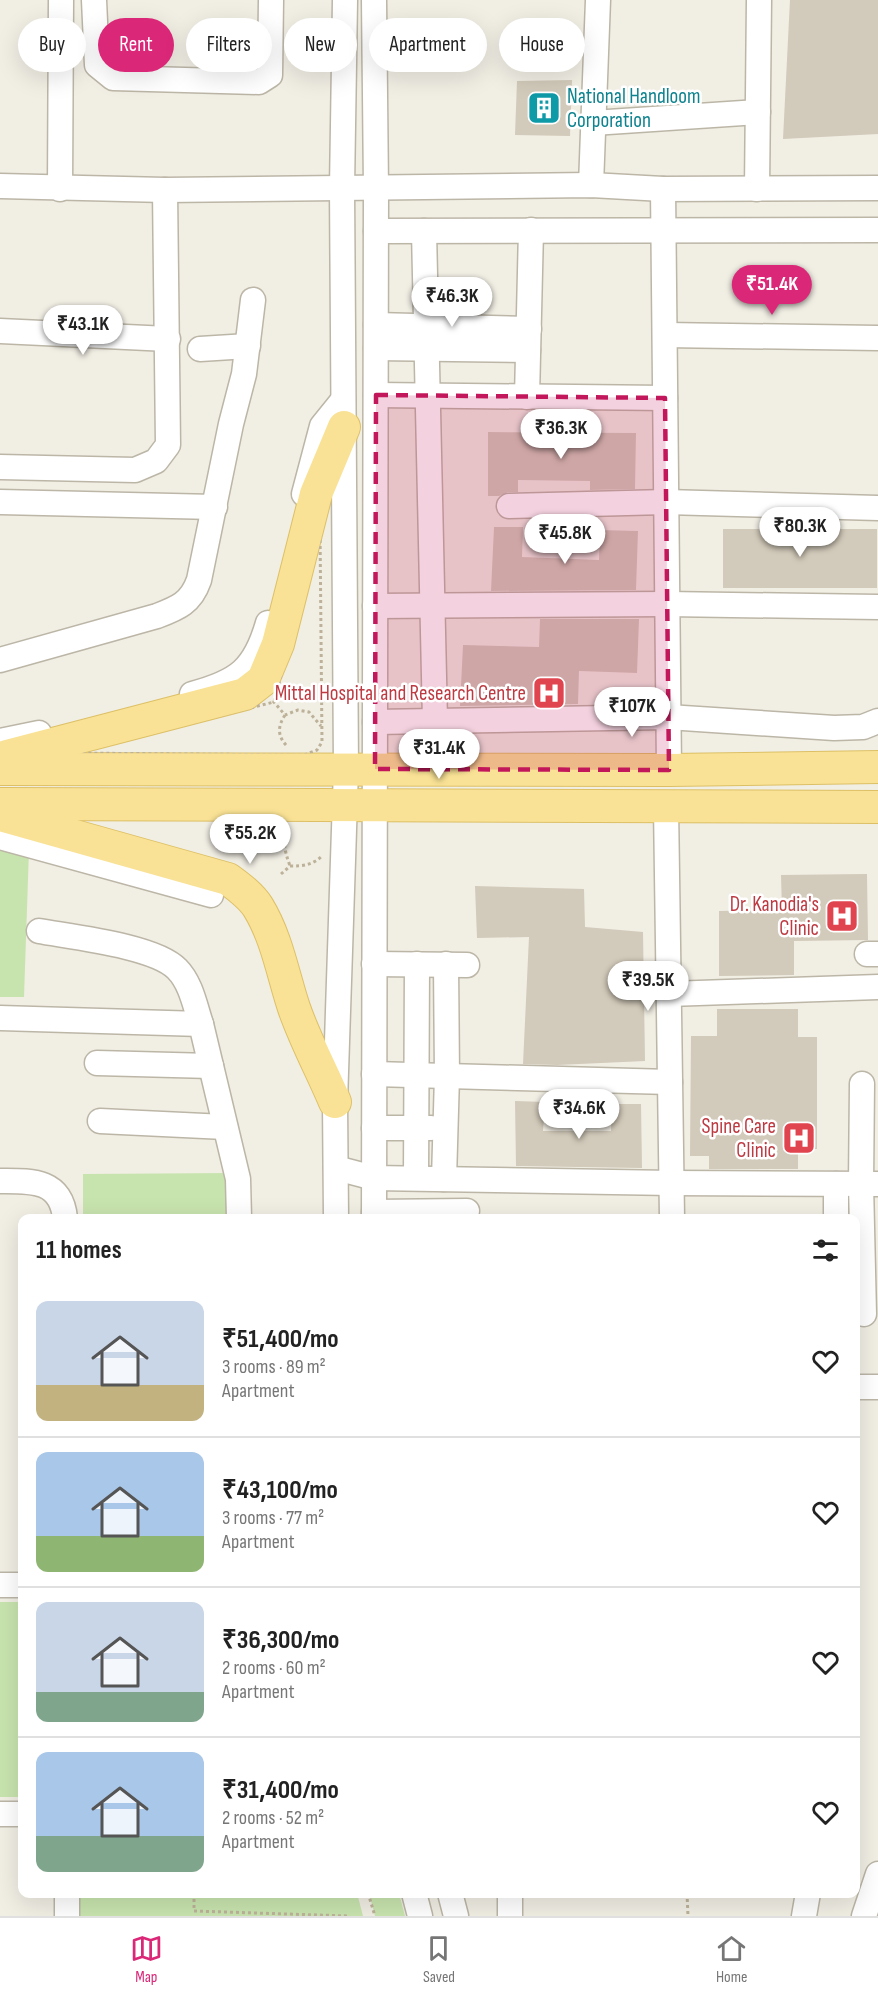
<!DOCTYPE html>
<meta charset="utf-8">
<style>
body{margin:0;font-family:"Sofia Sans Condensed",sans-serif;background:#f6f6f6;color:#222;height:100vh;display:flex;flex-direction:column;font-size:22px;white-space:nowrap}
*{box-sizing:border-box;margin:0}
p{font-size:20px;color:#767676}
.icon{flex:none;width:33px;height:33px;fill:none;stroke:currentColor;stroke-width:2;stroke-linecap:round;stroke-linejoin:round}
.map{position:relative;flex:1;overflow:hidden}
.side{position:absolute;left:18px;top:1214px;width:842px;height:684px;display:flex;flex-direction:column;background:#fff;border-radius:12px;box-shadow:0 6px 24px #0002}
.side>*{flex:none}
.banner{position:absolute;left:18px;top:18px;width:843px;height:54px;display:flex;gap:12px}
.price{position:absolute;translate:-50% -51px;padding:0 14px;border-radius:21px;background:#fff;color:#222;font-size:20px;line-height:39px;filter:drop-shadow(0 2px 3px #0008)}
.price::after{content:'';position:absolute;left:50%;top:36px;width:18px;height:14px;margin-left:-9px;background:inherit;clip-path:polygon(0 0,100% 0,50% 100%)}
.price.on{background:#db2777;color:#fff}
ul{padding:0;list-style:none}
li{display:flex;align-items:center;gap:18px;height:150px;padding:0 18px}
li+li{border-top:2px solid #e0e0e0}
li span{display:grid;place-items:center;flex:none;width:168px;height:120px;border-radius:12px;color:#555}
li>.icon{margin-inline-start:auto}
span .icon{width:72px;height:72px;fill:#fffc;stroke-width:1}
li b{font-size:26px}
h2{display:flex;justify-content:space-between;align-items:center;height:72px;padding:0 18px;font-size:26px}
.pill{padding:0 21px;border-radius:27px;background:#fff;box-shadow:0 6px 24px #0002;font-size:21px;line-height:54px}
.pill.on{background:#db2777;color:#fff}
.tab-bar{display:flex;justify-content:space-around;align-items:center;height:84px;border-top:2px solid #e0e0e0;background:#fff;font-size:16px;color:#767676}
.tab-bar a{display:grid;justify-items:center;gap:3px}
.tab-bar .on{color:#db2777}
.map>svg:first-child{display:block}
.green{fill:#c8e4ae}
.building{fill:#d2caba}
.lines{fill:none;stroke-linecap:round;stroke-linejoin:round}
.minor-casing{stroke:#bcb6a7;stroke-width:27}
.major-casing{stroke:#ddc066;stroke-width:34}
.path{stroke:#bdb299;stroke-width:3;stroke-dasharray:3 3;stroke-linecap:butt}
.minor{stroke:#fff;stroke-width:24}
.major{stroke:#f9e295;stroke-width:32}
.marked{fill:#c2185b;fill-opacity:0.2;stroke:#c2185b;stroke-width:4.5;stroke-dasharray:12 8;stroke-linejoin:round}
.labels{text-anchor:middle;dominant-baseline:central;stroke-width:5;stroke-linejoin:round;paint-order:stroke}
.culture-label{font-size:21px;fill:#0d838f;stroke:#fff;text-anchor:start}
.health-label{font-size:21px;fill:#be3a42;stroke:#fff;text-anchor:end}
</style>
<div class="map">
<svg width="878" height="1916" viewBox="0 0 878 1916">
<rect width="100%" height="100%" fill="#f1eee4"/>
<g class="green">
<path d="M0,843L29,850L24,997H0Z"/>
<path d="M231,1173V1218H83V1174Z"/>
<rect x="0" y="1602" width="22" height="195"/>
<path d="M74,1893H357L363,1916H75Z"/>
<path d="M369,1893H399L405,1916H375Z"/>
</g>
<g class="building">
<path d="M790,0H878V134L783,139Z"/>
<path d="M572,80L570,136L515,135L517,81Z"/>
<path d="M488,432L636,433L635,489L590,490V481L518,480V492H508L499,496H488Z"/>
<path d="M494,527H523L522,557L599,560L600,530L638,531L636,590L491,591Z"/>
<rect x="723" y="529" width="154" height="59"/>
<path d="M540,619H639L637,673L579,671L578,704L460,706L463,645L539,647Z"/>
<path d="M867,874L868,940L794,941V975L719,976V911L782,910L781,875Z"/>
<path d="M475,886L584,889L585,927L643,932L645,1061L557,1065L523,1064L529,937L477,938Z"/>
<path d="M717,1009H798V1037H817V1149H798V1169H709V1156H690L691,1036H717Z"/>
<path d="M515,1101L545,1102L543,1131H611L612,1104H641L642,1168L516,1166Z"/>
</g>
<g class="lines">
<g class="minor-casing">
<g id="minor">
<path d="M94,0L97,65L113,78L259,82L270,75L271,0"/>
<path d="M593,123L758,112"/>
<path d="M591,185L598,0"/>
<path d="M0,186L165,190L591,185L663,189L878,188"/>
<path d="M60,189L61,0"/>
<path d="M663,189L669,770"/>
<path d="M757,189L759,0"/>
<path d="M376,231L878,230"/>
<path d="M424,231L435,721"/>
<path d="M376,325L529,329"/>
<path d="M0,331L168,339"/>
<path d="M665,335L878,338"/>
<path d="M376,348L528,350"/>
<path d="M200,349L248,346"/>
<path d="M376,395L665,398"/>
<path d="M527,397L531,230"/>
<path d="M0,467L135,470L156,461L168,445L165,190"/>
<path d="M304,494L322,426L343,400"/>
<path d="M0,502L215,507"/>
<path d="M509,506L666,502L878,508"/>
<path d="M375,606L667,604L878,607"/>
<path d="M0,660L157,616C178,608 191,603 199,580L231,424L244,374L253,300"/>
<path d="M192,694C238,682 255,669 268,623"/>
<path d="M375,722L668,717L834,728L863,727L878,721"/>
<path d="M0,741L39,733"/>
<path d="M666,806L672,1218"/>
<path d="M0,837L211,895"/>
<path d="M39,931C72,937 155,946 177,969C191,983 195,1006 201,1024"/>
<path d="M867,954H878"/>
<path d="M374,964L467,965"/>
<path d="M669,994L878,987"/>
<path d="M0,1018L201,1024L238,1179L239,1218"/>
<path d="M97,1063L211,1066"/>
<path d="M374,1074L670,1082"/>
<path d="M862,1084L861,1184L864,1314"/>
<path d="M100,1121L225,1127"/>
<path d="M374,1128H431"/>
<path d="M336,1168L374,1178L672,1183L878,1184"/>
<path d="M416,1178L417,964"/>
<path d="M444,1179L447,1076L446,964"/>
<path d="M0,1181C31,1181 61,1179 65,1218"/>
<path d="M836,1184V1218"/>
<path d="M374,1212L467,1211"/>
<path d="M336,1218L335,1102L346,769L342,188L345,0"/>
<path d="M374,1218L376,189L374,0"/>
<path d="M855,1387H878"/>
<path d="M0,1585H22"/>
<path d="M0,1814H22"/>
<path d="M414,1893L420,1916"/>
<path d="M450,1893L456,1916"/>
<path d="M510,1893V1916"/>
<path d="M67,1916V1893"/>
<path d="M804,1916L808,1893"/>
<path d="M864,1916L878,1874"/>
</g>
</g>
<g class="major-casing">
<g id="major">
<path d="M1,761L7,756L245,694L263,680L278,644L316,494L344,427"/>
<path d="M0,769L669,770L878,767"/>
<path d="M0,804L878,807"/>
<path d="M0,815L228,879C239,887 251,896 258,907C277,938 283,975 294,1008C305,1040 322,1071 335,1102"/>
</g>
</g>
<g class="path">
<path d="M320,528L322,742L317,750L304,755L69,753L274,702Z"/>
<path d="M273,701L285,715L298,710L309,712L321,726"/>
<path d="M285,715C278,726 277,735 286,745"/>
<path d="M287,827C282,841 285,852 290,866"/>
<path d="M281,874L290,866C304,866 313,865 323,855"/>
<path d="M194,1893V1911L349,1916"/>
<path d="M368,1893L375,1916"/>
<path d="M687,1893L688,1916"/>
</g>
<use href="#minor" class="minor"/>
<use href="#major" class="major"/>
</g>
<path class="marked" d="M376,395L665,398L669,770L375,769Z"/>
<defs>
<g id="building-square" transform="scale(1.725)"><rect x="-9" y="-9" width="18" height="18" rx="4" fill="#0f9aa8" stroke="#fff"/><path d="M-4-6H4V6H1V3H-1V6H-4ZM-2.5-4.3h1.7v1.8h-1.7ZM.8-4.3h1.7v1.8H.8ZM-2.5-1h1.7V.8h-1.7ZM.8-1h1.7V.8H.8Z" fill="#fff"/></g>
<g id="hospital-square" transform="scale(1.725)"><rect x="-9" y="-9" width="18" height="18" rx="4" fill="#e0444e" stroke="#fff"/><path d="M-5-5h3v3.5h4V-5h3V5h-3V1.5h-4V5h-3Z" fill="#fff"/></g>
</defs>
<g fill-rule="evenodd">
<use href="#building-square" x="544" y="108"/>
<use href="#hospital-square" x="549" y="693"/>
<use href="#hospital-square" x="842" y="916"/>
<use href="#hospital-square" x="799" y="1138"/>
</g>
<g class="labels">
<g class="culture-label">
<text x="567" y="96">National Handloom<tspan x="567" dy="24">Corporation</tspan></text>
</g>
<g class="health-label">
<text x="526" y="693">Mittal Hospital and Research Centre</text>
<text x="819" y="904">Dr. Kanodia's<tspan x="819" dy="24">Clinic</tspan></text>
<text x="776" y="1126">Spine Care<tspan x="776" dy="24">Clinic</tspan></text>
</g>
</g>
</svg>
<b class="price on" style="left:772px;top:316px">₹51.4K</b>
<b class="price" style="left:452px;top:328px">₹46.3K</b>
<b class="price" style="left:83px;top:356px">₹43.1K</b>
<b class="price" style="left:561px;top:460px">₹36.3K</b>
<b class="price" style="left:800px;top:558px">₹80.3K</b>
<b class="price" style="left:565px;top:565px">₹45.8K</b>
<b class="price" style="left:632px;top:738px">₹107K</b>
<b class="price" style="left:439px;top:780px">₹31.4K</b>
<b class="price" style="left:250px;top:865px">₹55.2K</b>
<b class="price" style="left:648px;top:1012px">₹39.5K</b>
<b class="price" style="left:579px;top:1140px">₹34.6K</b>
<div class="banner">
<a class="pill">Buy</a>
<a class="pill on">Rent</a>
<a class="pill">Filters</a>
<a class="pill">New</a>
<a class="pill">Apartment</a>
<a class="pill">House</a>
</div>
<section class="side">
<h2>11 homes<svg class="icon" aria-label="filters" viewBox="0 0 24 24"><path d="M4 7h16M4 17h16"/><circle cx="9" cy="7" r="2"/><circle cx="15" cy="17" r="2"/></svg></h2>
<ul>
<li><span style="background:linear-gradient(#c9d6e8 70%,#c2b280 0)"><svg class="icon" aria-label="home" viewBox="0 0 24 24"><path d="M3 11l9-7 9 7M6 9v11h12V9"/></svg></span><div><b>₹51,400/mo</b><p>3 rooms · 89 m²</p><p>Apartment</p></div><svg class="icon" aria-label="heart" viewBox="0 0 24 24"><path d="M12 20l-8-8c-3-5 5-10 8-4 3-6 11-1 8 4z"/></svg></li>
<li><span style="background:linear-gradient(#a9c7e8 70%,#8fb573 0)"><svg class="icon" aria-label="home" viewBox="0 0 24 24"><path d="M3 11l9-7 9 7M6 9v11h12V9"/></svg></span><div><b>₹43,100/mo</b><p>3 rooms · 77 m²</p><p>Apartment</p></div><svg class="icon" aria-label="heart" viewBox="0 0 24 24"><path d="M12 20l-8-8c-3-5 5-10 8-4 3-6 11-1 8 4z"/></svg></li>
<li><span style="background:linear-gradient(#c9d6e8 75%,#7fa58c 0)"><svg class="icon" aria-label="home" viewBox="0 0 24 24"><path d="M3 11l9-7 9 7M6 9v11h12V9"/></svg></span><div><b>₹36,300/mo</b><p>2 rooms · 60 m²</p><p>Apartment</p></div><svg class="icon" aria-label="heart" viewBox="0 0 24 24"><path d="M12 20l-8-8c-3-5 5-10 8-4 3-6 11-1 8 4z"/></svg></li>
<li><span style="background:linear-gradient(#a9c7e8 70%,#7fa58c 0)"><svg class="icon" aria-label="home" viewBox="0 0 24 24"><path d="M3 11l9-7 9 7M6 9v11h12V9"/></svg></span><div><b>₹31,400/mo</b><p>2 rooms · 52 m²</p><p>Apartment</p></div><svg class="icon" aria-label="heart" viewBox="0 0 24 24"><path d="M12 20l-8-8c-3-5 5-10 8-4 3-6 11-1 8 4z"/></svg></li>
</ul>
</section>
</div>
<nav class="tab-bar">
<a class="on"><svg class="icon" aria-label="map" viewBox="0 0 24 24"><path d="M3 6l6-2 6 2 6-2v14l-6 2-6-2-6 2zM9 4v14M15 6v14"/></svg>Map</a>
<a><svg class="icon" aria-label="saved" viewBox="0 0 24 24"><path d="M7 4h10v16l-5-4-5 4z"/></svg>Saved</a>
<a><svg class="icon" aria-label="home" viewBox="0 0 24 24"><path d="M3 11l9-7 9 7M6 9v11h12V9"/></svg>Home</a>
</nav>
